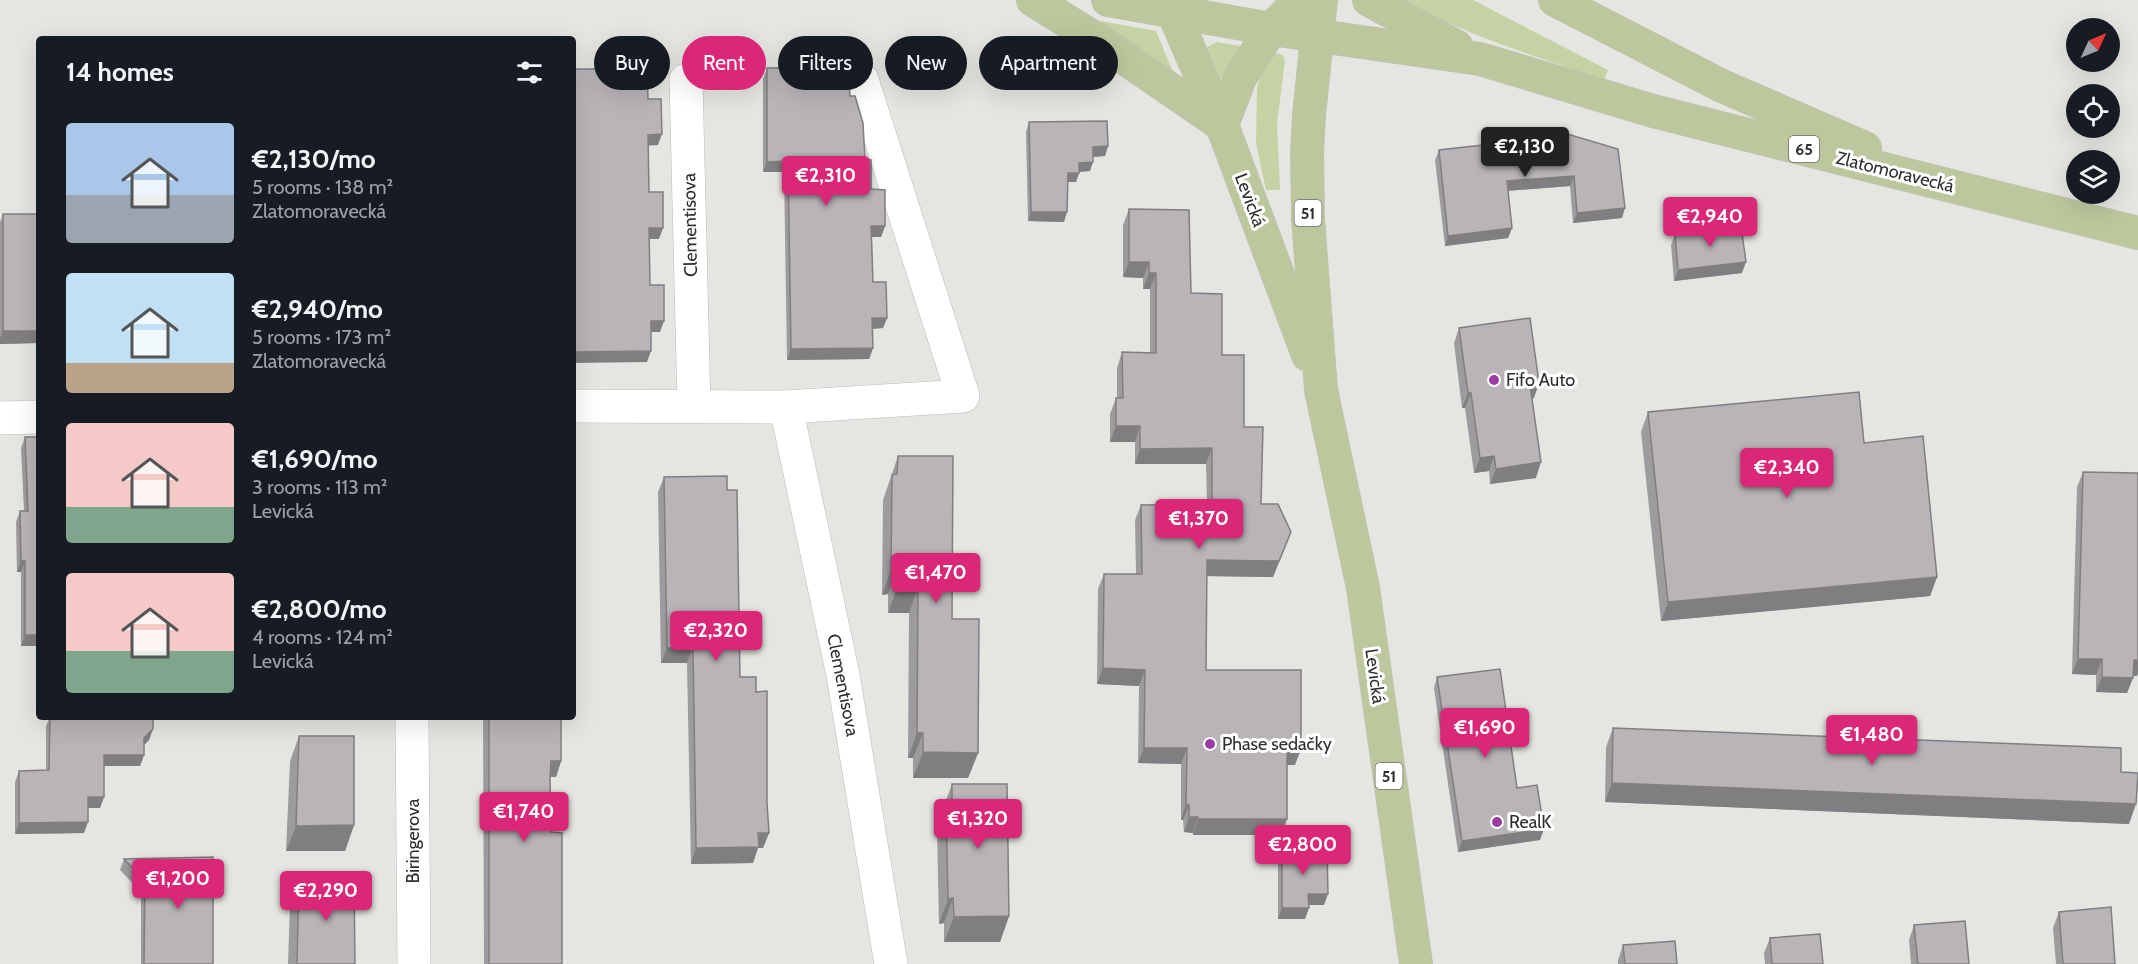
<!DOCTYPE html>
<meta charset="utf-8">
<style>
body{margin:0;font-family:Cabin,sans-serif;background:#20242c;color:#f1f3f6;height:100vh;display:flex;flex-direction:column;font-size:22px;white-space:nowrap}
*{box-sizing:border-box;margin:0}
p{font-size:20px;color:#9ea1a6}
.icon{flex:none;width:33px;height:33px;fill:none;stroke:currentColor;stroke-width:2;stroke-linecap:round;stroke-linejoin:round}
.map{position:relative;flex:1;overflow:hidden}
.details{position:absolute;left:36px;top:36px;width:540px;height:684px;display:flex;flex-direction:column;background:#171b24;border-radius:6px;box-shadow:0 6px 24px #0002}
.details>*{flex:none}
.banner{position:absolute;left:594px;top:36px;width:570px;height:54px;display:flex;gap:12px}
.needle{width:39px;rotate:46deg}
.buttons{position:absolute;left:2066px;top:18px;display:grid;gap:12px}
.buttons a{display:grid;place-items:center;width:54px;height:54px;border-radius:50%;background:#171b24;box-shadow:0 6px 24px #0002;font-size:30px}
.price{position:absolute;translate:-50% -51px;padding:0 14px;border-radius:6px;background:#db2777;color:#fff;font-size:20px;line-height:39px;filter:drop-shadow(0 2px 3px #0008)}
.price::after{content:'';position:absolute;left:50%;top:36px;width:18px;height:14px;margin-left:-9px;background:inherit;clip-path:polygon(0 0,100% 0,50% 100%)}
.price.on{background:#222;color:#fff}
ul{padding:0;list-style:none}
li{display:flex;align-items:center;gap:18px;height:150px;padding:0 30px}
li span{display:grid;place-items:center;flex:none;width:168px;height:120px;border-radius:6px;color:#555}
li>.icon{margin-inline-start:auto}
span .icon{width:72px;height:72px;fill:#fffc;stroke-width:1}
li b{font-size:26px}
h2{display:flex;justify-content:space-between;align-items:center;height:72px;padding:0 30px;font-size:26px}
.chip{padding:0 21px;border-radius:27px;background:#171b24;box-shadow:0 6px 24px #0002;font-size:21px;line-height:54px}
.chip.on{background:#db2777;color:#fff}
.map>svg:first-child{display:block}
.green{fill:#c5d2a4}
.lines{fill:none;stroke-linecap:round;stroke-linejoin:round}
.minor-casing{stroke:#babbb6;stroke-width:34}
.major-casing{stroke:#c1c1c0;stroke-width:34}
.minor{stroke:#fff;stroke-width:33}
.major{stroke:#bdc79d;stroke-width:33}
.wall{fill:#9e9b9e}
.shaded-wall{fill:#817e81}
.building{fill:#b8b4b8;stroke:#817e81;stroke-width:1.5}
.poi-dot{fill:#9b3ca5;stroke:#fff;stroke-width:2}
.labels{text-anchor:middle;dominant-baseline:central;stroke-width:6;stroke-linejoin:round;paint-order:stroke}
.shield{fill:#fff;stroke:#6d6d6c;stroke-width:1.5}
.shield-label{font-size:16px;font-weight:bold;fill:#2f2f2d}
.street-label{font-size:18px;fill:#2f2f2d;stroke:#fff}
.poi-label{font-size:18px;fill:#2f2f2d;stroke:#fff;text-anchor:start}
</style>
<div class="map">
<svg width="2138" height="964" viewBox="0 0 2138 964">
<rect width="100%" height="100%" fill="#e5e6e1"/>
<g class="green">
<path d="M1401,0H1473L1608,70L1604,80C1536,56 1465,35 1401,0Z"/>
<path d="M1095,20L1156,31L1179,87Z"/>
<path d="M1217,42L1241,46L1229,80L1220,78L1207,47Z"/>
<path d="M1274,53L1283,55L1285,61L1277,123L1280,190H1266L1256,143L1257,88L1264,65Z"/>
</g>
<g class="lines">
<g class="minor-casing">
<g id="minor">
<path d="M686,80L694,406"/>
<path d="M573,406L786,407L843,675L891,964"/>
<path d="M786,407L963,396L862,80"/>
<path d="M0,418L39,417"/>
<path d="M412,717L414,964"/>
</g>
</g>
<g class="major-casing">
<g id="major">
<path d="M1033,0L1104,44L1222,125"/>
<path d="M1108,0L1271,29L1480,59L1653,111L2138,233"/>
<path d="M1168,0L1222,125L1308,355"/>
<path d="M1321,0L1309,115L1307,151L1308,219L1321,390L1363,588L1416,964"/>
<path d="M1369,0L1457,47"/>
<path d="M1555,0L1722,86L1865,148"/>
<path d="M1222,125L1240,78L1271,29L1300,0"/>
</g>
</g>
<use href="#minor" class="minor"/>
<use href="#major" class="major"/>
</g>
<g class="wall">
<path d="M767,68L850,96L871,189L885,226L881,237H872L873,282L887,318L883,328L872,329L873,348L869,359L787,360L784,172H763V79Z"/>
<path d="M1029,122L1108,146L1105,156L1093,157L1090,171L1079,172L1076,182H1068L1064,222L1028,221L1026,132Z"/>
<path d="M1547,128L1622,218L1573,223L1570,186L1508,191L1512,228L1508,238L1445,246L1435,160L1439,150L1543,139Z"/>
<path d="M1129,209L1191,293L1222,355L1244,427L1261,504L1291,532L1273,577L1207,576L1206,670L1295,765H1287L1282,835H1193V833L1184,832L1183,820H1181V764L1138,763L1139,686L1097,684L1098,589L1104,574H1136L1135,520L1141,505L1207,504L1206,464H1135V442H1110V414L1116,398H1117V368L1122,352L1150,353V289H1143V278L1123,277V225Z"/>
<path d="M3,214L39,343L0,344V222Z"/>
<path d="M1675,234L1742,273L1674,281L1671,245Z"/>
<path d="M1459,328L1534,398L1532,399L1536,478L1490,484L1489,471L1474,473L1465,408H1462L1454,343Z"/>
<path d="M1648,412L1864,443L1937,577L1930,596L1661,621L1641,432Z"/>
<path d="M25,437L39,646H21V572H17L16,522L20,511H24L21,448Z"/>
<path d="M898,456L952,619L978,753L968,778H913V758H908L909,613H888V594L882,595L883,500Z"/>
<path d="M2083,472L2137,676H2133L2127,693L2096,692V675L2072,674L2077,487Z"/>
<path d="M664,477L727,490L740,677L756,692L767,803L769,833L763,848H758L753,863L691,864L687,663H661L658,492Z"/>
<path d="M1437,677L1517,788L1540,840L1458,852L1434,688Z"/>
<path d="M50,717H153L149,740L144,745V755L140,766H104V797L100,808H88L84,833L15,834V782L19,771L46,770V726Z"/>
<path d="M483,717H561V761L556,777H550L551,832L562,964H484Z"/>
<path d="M1613,728L2121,772L2129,824L1605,802L1606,747Z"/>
<path d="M299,736L354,825L345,851H286L290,761Z"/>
<path d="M952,784L1009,916L1000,942H944V923L939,924L937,829L942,814L943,809Z"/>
<path d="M1282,849L1324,905H1309L1305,919H1278V860Z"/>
<path d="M213,857V964H141V892L120,870L124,859Z"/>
<path d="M299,879L355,964H288L290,905Z"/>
<path d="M2059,912L2115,964H2056L2053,928Z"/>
<path d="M1914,925L1969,964H1911L1909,940Z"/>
<path d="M1770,938L1823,964H1765L1764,953Z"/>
<path d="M1623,945L1677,964H1618V960Z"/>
</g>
<g class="shaded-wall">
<path d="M662,134L658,145L644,146L648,135Z"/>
<path d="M1108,146L1105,156L1089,157L1093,147Z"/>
<path d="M788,161L784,172H763L767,162Z"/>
<path d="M1093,162L1090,171L1075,172L1079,163Z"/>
<path d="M1068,173H1079L1076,182H1064Z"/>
<path d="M1574,176L1570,186L1503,191L1507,181Z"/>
<path d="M1625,208L1622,218L1573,223L1577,213Z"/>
<path d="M1031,212H1067L1064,222L1028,221Z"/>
<path d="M871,226H885L881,237H867Z"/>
<path d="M649,228H663L659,239H645Z"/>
<path d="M1512,228L1508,238L1445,246L1448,236Z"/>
<path d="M1129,262H1149L1143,278L1123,277Z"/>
<path d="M1746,262L1742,273L1674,281L1678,270Z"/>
<path d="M1149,273H1156L1150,289H1143Z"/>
<path d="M872,318H887L883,328L868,329Z"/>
<path d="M651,321H664L660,332H647Z"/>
<path d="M3,331H39V343L0,344V338Z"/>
<path d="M873,348L869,359L787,360L791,349Z"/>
<path d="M651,351L647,362L573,363V352Z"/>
<path d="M1539,383L1534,398L1525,400L1530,385Z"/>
<path d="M1468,393H1471L1465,408H1462Z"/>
<path d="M1116,426H1140L1135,442H1110Z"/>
<path d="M1212,448L1206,464H1135L1140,449Z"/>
<path d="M1494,456L1489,471L1474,473L1480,458Z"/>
<path d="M1541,462L1536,478L1490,484L1496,469Z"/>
<path d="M1291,532L1273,577L1201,576L1207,560Z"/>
<path d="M21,561H25L21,572H17Z"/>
<path d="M897,569L888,594L882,595L891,570Z"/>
<path d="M1937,577L1930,596L1661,621L1668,602Z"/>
<path d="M897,588H918L909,613H888Z"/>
<path d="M25,635H39V646H21Z"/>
<path d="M693,647L687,663H661L667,648Z"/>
<path d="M2078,659H2102L2096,675L2072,674Z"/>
<path d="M2134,660H2138V673L2137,676H2128Z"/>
<path d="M1103,668L1145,670L1139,686L1097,684Z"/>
<path d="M2102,677L2133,678L2127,693L2096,692Z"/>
<path d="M153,729L149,740L140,749L144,738Z"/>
<path d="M917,733H923L913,758H908Z"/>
<path d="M1144,748H1187L1181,764L1138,763Z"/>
<path d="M1287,749H1301L1295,765H1281Z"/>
<path d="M923,752L978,753L968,778H913Z"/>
<path d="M104,755H144L140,766H100Z"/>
<path d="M551,761H561L556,777L545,776Z"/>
<path d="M1612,783L2136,804L2129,824L1605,802Z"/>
<path d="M88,797H104L100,808H84Z"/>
<path d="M1186,804L1189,805L1183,820H1181Z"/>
<path d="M1189,817H1198L1193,833L1184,832Z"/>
<path d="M1198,819H1287L1282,835H1193Z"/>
<path d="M88,822L84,833L15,834L19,823Z"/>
<path d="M354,825L345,851H286L296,826Z"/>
<path d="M1544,829L1540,840L1458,852L1462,841Z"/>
<path d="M758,833H769L763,848H758L753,863L691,864L696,848Z"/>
<path d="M1308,894H1328L1324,905H1305Z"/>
<path d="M953,898L944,923L939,924L948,899Z"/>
<path d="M1282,908H1309L1305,919H1278Z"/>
<path d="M1009,916L1000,942H944L954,917Z"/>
</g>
<g class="building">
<path d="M848,67L850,96H855L863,123L865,160H871V189L885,190V226H871L873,282H886L887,318H872L873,348L791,349L788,161L767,162V68Z"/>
<path d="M573,69H647L648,99H661L662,134L648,135L649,192H663V228H649L650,285H664V321H651V351L573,352Z"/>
<path d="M1107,121L1108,146L1093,147V162L1079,163V173H1068L1067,212H1031L1029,122Z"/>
<path d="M1547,128L1618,149L1625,208L1577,213L1574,176L1507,181L1512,228L1448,236L1439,150L1547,138Z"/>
<path d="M1129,209L1189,210L1191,293L1222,294V355H1244V427H1263L1261,504H1278L1291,532L1279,561L1207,560L1206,670H1301V749H1287V819H1198V817H1189V805L1186,804L1187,748H1144L1145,670L1103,668L1104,574H1142L1141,505L1212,504V448L1140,449V426H1116V398H1123L1122,352L1156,353V273H1149V262H1129Z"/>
<rect x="3" y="214" width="36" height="117"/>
<path d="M1741,226L1746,262L1678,270L1675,234Z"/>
<path d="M1530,318L1539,383L1530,385L1541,462L1496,469L1494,456L1480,458L1471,393H1468L1459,328Z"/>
<path d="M1859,392L1864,443L1923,436L1937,577L1668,602L1648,412Z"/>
<path d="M25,437H39V635H25V561H21L20,511H28Z"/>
<path d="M898,456H953L952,619H979L978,753L923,752V733H917L918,588H897V569L891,570L892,475L897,474Z"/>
<path d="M2083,472L2138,473V660H2134L2133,678L2102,677V659H2078Z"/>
<path d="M727,476V490H737L740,677H756V692L767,691V803L769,833H758L759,847L696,848L693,647L667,648L664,477Z"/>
<path d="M1500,669L1517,788L1537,785L1544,829L1462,841L1437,677Z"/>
<path d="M50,717H153V729L144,738V755H104V797H88V822L19,823V771L49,770Z"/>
<path d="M489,717H561V761H551L550,776L551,832L562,833V964H489Z"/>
<path d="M1613,728L2121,748V772L2138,773L2136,804L1612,783Z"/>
<path d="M299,736H354V825L296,826Z"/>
<path d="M952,784H1007L1009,916L954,917L953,898L948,899L946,803H952Z"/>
<path d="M1282,849H1327L1328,894H1308L1309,908H1282Z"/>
<path d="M213,857V964H144L145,881L124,859Z"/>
<path d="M354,878L355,964H297L299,879Z"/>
<path d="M2111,907L2115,964H2063L2059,912Z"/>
<path d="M1965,921L1969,964H1918L1914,925Z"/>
<path d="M1820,934L1823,964H1772L1770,938Z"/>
<path d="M1675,941L1677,964H1625L1623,945Z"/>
</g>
<g class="poi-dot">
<circle cx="1494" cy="380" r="6"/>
<circle cx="1210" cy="744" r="6"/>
<circle cx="1497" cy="822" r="6"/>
</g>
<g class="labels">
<g class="shield">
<rect x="1789" y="136" width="30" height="26" rx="4.5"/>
<rect x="1294.5" y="200" width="27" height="26" rx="4.5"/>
<rect x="1375.5" y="763" width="27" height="26" rx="4.5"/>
</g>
<g class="shield-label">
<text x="1804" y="149">65</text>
<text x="1308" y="213">51</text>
<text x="1389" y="776">51</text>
</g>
<g class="street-label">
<text transform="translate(1895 172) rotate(14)">Zlatomoravecká</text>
<text transform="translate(1250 200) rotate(69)">Levická</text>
<text transform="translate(690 225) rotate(-91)">Clementisova</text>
<text transform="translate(1375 676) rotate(82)">Levická</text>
<text transform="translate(843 685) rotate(79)">Clementisova</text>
<text transform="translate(413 841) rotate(-90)">Biringerova</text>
</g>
<g class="poi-label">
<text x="1506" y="380">Fifo Auto</text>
<text x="1222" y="744">Phase sedačky</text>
<text x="1509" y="822">RealK</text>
</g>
</g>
</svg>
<div class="buttons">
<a><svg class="needle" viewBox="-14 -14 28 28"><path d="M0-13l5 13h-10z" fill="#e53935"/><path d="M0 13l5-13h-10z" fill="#9ea1a6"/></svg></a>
<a><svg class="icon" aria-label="locate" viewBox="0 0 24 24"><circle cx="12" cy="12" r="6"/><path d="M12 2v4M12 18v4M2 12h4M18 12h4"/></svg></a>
<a><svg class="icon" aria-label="layers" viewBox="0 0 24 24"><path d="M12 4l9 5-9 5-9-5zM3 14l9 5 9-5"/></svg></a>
</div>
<b class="price on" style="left:1525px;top:178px">€2,130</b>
<b class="price" style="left:826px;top:207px">€2,310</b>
<b class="price" style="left:1710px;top:248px">€2,940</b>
<b class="price" style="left:1787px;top:499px">€2,340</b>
<b class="price" style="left:1199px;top:550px">€1,370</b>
<b class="price" style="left:936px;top:604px">€1,470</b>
<b class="price" style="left:716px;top:662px">€2,320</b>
<b class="price" style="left:1485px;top:759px">€1,690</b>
<b class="price" style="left:1872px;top:766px">€1,480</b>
<b class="price" style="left:524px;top:843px">€1,740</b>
<b class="price" style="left:978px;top:850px">€1,320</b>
<b class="price" style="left:1303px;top:876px">€2,800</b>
<b class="price" style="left:178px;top:910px">€1,200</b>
<b class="price" style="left:326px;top:922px">€2,290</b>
<div class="banner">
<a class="chip">Buy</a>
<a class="chip on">Rent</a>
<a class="chip">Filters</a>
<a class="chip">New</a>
<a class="chip">Apartment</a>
</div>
<section class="details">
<h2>14 homes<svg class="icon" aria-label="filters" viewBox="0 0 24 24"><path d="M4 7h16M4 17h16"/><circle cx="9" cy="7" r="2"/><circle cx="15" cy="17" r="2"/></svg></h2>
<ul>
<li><span style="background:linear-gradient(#a9c7e8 60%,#9aa5b1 0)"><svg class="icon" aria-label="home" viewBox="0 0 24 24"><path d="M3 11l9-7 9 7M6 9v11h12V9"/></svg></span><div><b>€2,130/mo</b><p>5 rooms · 138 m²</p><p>Zlatomoravecká</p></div></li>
<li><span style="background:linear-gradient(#bfe0f5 75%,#b9a48a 0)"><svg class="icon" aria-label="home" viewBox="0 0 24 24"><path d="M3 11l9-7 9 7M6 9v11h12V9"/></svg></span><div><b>€2,940/mo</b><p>5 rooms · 173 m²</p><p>Zlatomoravecká</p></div></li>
<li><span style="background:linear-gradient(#f6c9c9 70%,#7fa58c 0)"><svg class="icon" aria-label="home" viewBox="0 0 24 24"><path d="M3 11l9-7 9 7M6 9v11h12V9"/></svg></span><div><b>€1,690/mo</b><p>3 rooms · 113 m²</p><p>Levická</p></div></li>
<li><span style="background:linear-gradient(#f6c9c9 65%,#7fa58c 0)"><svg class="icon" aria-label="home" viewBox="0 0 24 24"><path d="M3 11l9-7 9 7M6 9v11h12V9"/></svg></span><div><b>€2,800/mo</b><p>4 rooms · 124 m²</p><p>Levická</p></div></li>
</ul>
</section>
</div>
